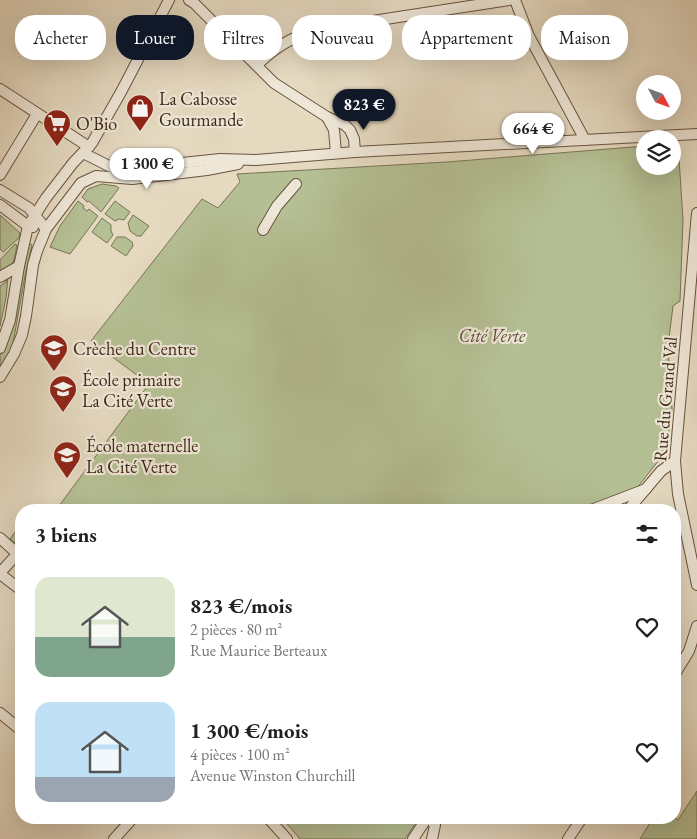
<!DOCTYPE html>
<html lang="fr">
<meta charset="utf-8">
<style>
body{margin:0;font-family:"EB Garamond",serif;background:#f6f6f6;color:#202124;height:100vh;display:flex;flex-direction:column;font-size:19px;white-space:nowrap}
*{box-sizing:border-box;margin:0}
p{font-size:16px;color:#757577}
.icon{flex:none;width:28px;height:28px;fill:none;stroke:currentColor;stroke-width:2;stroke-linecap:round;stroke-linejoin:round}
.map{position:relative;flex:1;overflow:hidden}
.sheet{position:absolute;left:15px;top:504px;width:666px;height:320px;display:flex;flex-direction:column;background:#fff;border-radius:20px;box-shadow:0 5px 20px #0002}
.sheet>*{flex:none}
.banner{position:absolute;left:15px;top:15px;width:668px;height:45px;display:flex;gap:10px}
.needle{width:32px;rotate:131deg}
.buttons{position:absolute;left:636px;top:75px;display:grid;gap:10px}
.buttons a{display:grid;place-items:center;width:45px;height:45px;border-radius:50%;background:#fff;box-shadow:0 5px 20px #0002;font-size:25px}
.price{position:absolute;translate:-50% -42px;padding:0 11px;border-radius:18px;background:#fff;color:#222;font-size:16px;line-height:32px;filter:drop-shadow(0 1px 2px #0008)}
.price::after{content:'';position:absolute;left:50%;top:30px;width:15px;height:11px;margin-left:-8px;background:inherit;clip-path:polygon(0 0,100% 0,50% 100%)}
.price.on{background:#111827;color:#fff}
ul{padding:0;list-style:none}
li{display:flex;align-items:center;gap:15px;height:125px;padding:0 20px}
li span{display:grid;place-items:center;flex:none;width:140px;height:100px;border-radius:15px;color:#555}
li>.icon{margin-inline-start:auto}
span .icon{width:60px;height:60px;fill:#fffc;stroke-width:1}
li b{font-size:21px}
h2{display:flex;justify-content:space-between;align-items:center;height:60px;padding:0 20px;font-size:21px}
.tag{padding:0 18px;border-radius:20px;background:#fff;box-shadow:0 5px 20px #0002;font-size:18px;line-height:45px}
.tag.on{background:#111827;color:#fff}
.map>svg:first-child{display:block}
.green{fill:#b4bf93;stroke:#797455}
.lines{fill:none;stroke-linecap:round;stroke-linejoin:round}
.minor-casing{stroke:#685441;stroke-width:12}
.minor{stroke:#eee6d6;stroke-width:10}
.labels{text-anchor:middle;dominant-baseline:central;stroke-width:4.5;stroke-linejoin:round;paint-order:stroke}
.poi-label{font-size:18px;fill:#3e2817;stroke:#eee6d6;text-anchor:start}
.park-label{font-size:18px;font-style:italic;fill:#5c4e36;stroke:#eee6d6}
.street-label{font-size:18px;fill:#3e2817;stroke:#eee6d6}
</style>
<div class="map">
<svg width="697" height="839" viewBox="0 0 697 839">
<rect width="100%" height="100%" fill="#e5d9c0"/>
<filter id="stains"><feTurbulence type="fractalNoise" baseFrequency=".004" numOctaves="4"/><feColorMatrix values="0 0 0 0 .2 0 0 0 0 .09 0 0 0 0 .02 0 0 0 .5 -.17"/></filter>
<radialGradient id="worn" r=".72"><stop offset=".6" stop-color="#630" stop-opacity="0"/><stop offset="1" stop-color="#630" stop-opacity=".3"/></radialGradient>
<g class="green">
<path d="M678,143L683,220L680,301L673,306L668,346L672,409L666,451L637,488L587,510H56L149,384L91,341L202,199L218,208L240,182L237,174L447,162L645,146V166H672L673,144Z"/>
<path d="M102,184L116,186L119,188L101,212L89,201L87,202L82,197L88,189Z"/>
<path d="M78,201L84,206L83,208L87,211L89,209L98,216L70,254L50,247L60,226Z"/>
<path d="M115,201L130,212L124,220L119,219L115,221L105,214Z"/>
<path d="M0,215L20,233L19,238L3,252L0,249Z"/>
<path d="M133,215L149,226L141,236H137L130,231L128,223Z"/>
<path d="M102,218L111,225V231L113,235L107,243L92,232Z"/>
<path d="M117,237H125L132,242L133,246L126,256L111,246Z"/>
<path d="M29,243L32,245L25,276L12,349L0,369V355L16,307Z"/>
<path d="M15,244L17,245C14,260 15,266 0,273V260Z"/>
<path d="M8,277L6,298L0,326V286L6,282Z"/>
<path d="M21,524V548L10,539Z"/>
<path d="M697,791V839H640L653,818H674L678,820Z"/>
<path d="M282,818H419L405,839H300Z"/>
</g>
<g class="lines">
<g class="minor-casing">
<g id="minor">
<path d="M189,0L194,3L274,83L327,117L345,125L350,130L354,139L355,152"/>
<path d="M515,0L529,36L585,140"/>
<path d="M257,65C273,49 292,37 314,30L509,0"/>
<path d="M0,89L89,147"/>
<path d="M327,117L334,130L336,153"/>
<path d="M83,153L111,167L125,169L220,159L256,160L355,152L697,134"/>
<path d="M0,175L37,114"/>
<path d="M0,190L29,208L46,229"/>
<path d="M0,205L28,226L33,227"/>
<path d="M697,213L675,461L678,494L697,585"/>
<path d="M263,230L277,206L296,184"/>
<path d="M0,277L19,266"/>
<path d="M0,348L10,320L19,266L28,226L46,198L73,163L92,143L121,92L169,0"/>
<path d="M0,377L14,354L22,335L26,316L33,265L37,251L46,229L81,183L96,176L132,179L207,170L238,164"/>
<path d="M591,510L646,489"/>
<path d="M628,510L661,471L675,461"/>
<path d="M0,538L21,557"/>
<path d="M0,573L18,553"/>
<path d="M0,574L21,590"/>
<path d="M675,674L689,651L697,626"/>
<path d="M0,713L21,730"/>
<path d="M268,818L287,839"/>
<path d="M429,818L435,825L432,839"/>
<path d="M114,839L133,818"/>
<path d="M413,839L427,818"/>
<path d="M568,839L582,818"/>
</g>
</g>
<use href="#minor" class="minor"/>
</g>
<defs>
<g id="shop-pin" transform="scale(1.4375)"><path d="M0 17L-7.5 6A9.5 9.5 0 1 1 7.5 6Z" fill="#8f2418" stroke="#eee6d6"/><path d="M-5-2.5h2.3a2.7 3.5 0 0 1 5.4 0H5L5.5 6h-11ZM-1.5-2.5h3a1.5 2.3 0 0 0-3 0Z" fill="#fff"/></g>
<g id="supermarket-pin" transform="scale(1.4375)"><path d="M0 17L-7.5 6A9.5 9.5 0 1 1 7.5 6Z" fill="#8f2418" stroke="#eee6d6"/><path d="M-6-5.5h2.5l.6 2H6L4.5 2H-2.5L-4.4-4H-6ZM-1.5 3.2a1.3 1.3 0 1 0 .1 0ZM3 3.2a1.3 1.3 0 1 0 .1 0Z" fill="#fff"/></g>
<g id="school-pin" transform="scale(1.4375)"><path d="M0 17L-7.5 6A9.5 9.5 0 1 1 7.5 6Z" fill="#8f2418" stroke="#eee6d6"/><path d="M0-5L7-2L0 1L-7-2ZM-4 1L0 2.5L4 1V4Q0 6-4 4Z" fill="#fff"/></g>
</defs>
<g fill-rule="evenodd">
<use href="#shop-pin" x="140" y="108"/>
<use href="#supermarket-pin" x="57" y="123"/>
<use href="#school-pin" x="54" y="348"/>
<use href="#school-pin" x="63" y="389"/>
<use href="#school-pin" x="67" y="455"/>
</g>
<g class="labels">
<g class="poi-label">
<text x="159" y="98">La Cabosse<tspan x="159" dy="21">Gourmande</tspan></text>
<text x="76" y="123">O'Bio</text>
<text x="73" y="348">Crèche du Centre</text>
<text x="82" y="379">École primaire<tspan x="82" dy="21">La Cité Verte</tspan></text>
<text x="86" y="445">École maternelle<tspan x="86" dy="21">La Cité Verte</tspan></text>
</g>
<g class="park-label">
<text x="492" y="335">Cité Verte</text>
</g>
<g class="street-label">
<text transform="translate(665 399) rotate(-85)">Rue du Grand Val</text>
</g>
</g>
<rect width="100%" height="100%" filter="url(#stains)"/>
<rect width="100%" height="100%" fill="url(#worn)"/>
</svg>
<div class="buttons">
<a><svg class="needle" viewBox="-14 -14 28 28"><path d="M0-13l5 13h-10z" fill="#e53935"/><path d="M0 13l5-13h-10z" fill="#757577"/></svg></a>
<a><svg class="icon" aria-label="layers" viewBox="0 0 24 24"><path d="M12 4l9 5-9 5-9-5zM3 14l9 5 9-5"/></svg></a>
</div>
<b class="price on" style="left:364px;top:131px">823 €</b>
<b class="price" style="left:533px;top:155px">664 €</b>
<b class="price" style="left:147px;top:190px">1 300 €</b>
<div class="banner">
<a class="tag">Acheter</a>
<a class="tag on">Louer</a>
<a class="tag">Filtres</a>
<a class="tag">Nouveau</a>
<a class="tag">Appartement</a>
<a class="tag">Maison</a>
</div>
<section class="sheet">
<h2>3 biens<svg class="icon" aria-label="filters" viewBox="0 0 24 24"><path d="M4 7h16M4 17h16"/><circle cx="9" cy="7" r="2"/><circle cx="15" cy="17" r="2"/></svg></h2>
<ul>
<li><span style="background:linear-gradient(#dfe7d0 60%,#7fa58c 0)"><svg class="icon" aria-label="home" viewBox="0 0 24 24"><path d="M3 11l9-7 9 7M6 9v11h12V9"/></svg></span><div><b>823 €/mois</b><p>2 pièces · 80 m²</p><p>Rue Maurice Berteaux</p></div><svg class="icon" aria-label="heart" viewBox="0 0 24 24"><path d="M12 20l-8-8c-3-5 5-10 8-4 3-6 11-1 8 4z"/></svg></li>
<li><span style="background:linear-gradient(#bfe0f5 75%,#9aa5b1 0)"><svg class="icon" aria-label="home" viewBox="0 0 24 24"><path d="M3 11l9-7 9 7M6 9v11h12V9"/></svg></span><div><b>1 300 €/mois</b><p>4 pièces · 100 m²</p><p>Avenue Winston Churchill</p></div><svg class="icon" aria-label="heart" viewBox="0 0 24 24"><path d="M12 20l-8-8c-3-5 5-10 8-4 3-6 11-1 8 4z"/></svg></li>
</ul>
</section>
</div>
